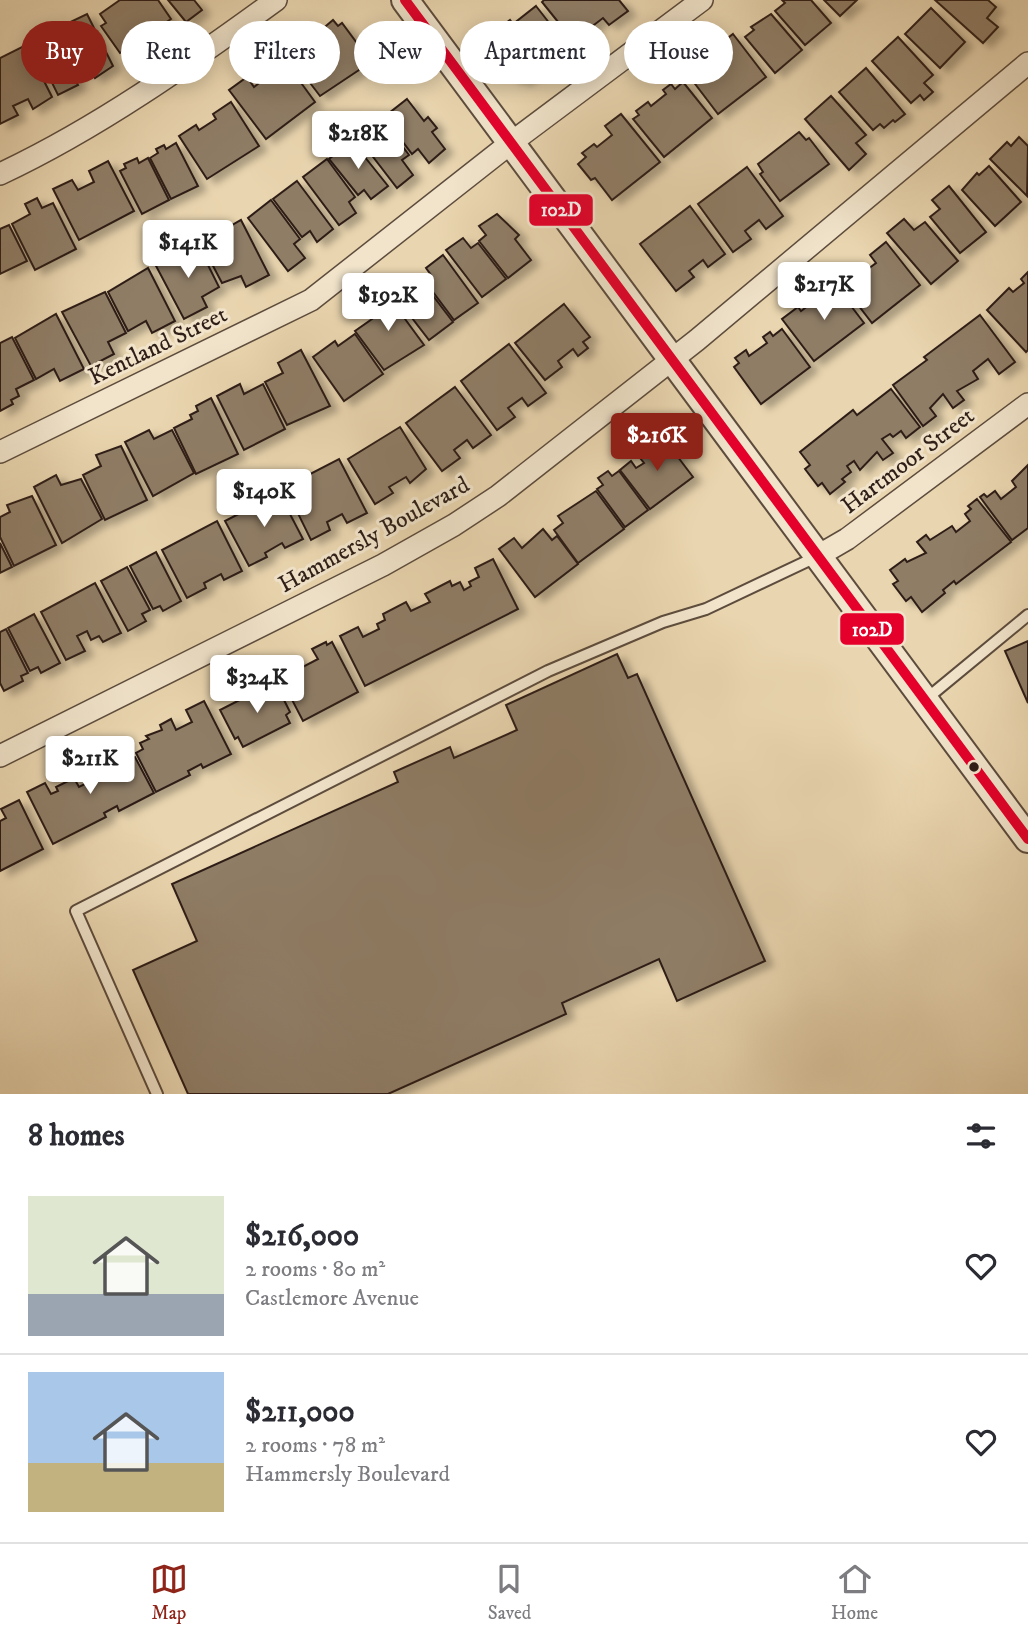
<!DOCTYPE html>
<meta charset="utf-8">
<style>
body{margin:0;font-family:"IM FELL DW Pica",serif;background:#f7f7f7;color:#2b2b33;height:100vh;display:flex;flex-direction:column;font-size:26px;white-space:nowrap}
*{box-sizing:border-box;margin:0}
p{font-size:23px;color:#7c7c81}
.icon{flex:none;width:38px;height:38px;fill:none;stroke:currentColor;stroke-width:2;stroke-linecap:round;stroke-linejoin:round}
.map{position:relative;height:1094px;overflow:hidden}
.side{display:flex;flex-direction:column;background:#fff;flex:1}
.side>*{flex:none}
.hud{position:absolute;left:21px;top:21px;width:987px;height:63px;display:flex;gap:14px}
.price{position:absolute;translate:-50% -60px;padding:0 16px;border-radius:7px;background:#fff;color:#222;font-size:23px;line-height:46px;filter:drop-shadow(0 2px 4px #0008)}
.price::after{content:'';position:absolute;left:50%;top:42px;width:21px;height:16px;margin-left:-10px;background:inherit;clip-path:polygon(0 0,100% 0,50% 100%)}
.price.on{background:#8f2418;color:#fff}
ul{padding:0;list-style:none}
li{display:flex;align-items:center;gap:21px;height:175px;padding:0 28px}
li+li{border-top:2px solid #e1e1e2}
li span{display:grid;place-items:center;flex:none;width:196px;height:140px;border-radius:0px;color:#555}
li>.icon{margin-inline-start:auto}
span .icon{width:84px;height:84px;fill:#fffc;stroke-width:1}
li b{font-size:30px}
h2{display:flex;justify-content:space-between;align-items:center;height:84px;padding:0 28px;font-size:30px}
.tag{padding:0 24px;border-radius:32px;background:#fff;box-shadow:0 4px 18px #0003;font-size:24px;line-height:63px}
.tag.on{background:#8f2418;color:#fff}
.menu{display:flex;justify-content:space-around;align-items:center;height:98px;border-top:2px solid #e1e1e2;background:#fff;font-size:19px;color:#7c7c81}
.menu a{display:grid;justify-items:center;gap:4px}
.menu .on{color:#8f2418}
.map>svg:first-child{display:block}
.building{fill:#8f7d66;stroke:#2e1e17;stroke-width:2;filter:url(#shadow)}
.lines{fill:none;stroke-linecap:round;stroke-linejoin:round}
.service-casing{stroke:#5d4c3d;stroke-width:14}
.minor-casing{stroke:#5d4c3d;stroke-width:24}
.tertiary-casing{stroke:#5d4c3d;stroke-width:30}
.service{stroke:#f1e4cb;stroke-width:10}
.minor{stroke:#f1e4cb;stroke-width:21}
.tertiary{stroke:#f1e4cb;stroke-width:26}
.bus-1-casing{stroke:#f1e4cb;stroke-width:16}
.bus-1{stroke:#e4002b;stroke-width:10}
.bus-dot{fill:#2e1e17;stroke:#f1e4cb;stroke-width:2.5}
.labels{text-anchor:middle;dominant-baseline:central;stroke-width:6;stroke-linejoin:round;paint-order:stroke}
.street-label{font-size:24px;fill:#2e1e17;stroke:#f1e4cb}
.line-badge{stroke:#f1e4cb;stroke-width:2.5}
.badge-label{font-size:19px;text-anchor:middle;font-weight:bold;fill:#fff}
</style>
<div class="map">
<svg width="1028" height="1094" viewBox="0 0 1028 1094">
<defs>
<filter id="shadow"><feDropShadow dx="8" dy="4.5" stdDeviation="3.5" flood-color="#0004"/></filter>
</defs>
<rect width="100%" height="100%" fill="#e9d5af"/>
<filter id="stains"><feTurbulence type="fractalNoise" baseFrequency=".00286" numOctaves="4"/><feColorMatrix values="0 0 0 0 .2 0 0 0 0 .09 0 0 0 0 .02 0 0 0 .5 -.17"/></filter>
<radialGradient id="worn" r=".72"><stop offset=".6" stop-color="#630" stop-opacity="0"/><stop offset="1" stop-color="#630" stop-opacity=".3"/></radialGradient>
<g class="building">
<path d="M120,0H158L171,19L120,53L101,26L106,23L100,14Z"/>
<path d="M168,0H194L202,10L186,22Z"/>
<path d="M544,0H619L628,11L609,25L603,18L590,28L595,36L579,48L542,2Z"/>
<path d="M782,0H811L831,23L805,45L775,11L785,3Z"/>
<path d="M824,0H857L840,16Z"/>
<path d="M935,0H988L996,7L987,18L998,27L983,43Z"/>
<path d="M536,6L568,47L550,61L544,53L539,57L542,61L534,67L536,70L522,81L518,76L514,79L484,40L510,20L513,24Z"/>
<path d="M931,8L965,42L940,68L905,34Z"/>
<path d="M87,14L113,66L95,78L89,68L82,71L60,27Z"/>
<path d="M771,14L802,50L775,73L745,37L754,30L751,27Z"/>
<path d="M333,20L338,26L342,23L371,62L320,96L288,54L304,41L308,46L323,34L320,31Z"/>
<path d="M58,28L80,72L73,76L78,85L58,95L32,42Z"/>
<path d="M733,34L766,77L718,114L686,72L702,59L707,66L722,54L716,47Z"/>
<path d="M898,37L933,75L924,83L933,92L924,100L920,95L911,103L872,61Z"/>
<path d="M26,45L52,97L33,109L28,99L13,106L18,115L0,124V58Z"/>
<path d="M280,54L315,102L266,139L229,90L247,77L254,87L269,75L262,67Z"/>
<path d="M866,68L905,114L895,122L893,120L884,128L880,124L873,130L839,92Z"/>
<path d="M683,82L712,118L664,157L633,119L639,115L636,111L648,102L651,106L666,94L663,90L671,84L675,89Z"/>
<path d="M831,96L866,135L856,143L866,154L849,170L805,119Z"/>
<path d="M407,99L424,121L428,117L437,128L432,132L445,149L429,163L418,149L412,154L384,117Z"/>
<path d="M231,102L259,146L207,179L179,136L196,125L199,130L216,119L213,114Z"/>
<path d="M621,114L660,162L612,200L595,178L591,180L578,164L586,157L582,153L594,144L597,147L612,135L605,126Z"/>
<path d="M381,118L409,155L402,160L413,175L397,188L357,136Z"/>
<path d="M799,132L806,140L809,138L829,164L780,201L760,174L763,172L758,164Z"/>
<path d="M1019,137L1028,146L1027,196L990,159L1007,142L1011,146Z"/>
<path d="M352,141L388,186L371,199L364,190L358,195L329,159Z"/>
<path d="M176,143L198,186L171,199L150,158L158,153L156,149L164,145L166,149Z"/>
<path d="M137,158L139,163L148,158L169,200L142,214L120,171L126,168L124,164Z"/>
<path d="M327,159L355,197L349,202L356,213L339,225L303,177Z"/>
<path d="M108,161L134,211L79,240L53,189L72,180L78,190L94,182L89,171Z"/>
<path d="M989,166L1021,202L995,226L962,190L977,173L979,175Z"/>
<path d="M747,167L783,216L766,229L759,220L745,231L751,239L733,252L698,204Z"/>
<path d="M297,181L333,229L317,242L310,231L302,237L273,199Z"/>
<path d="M949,186L986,232L960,253L930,217L940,209L932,200Z"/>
<path d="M37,198L42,208L53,203L76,249L35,270L12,224L30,214L25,204Z"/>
<path d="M271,200L300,239L294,244L305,258L288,271L248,218Z"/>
<path d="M690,206L725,254L708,267L703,260L689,271L694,277L676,291L640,244Z"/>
<path d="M497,214L519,235L515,239L531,260L508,278L479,241L486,235L479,226Z"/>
<path d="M904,219L914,230L925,222L958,261L931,284L887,233Z"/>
<path d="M241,220L269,275L246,287L241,276L222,283L201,243Z"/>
<path d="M9,225L27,261L0,274V229Z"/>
<path d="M463,238L471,248L478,243L506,279L482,297L446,250Z"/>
<path d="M886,242L920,285L872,323L838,279L853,267L860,275L876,263L870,255Z"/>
<path d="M198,245L219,287L202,297L207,307L184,319L155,264Z"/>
<path d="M443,255L478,303L454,320L424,280L431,275L426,268Z"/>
<path d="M148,268L175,321L152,333L146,321L128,331L108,292Z"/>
<path d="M1028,272V350L1026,352L987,310L1009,288L1013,292L1024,283L1021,279Z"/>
<path d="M409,279L417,290L424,284L453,322L429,340L392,292Z"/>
<path d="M832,281L864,323L814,361L782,319L798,307L801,311L818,298L815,294Z"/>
<path d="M105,292L126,333L108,342L114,354L91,366L62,312Z"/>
<path d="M386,293L424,345L384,370L355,331L372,319L365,309Z"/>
<path d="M564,304L590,337L583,342L588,348L578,356L573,349L558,361L562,367L545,380L515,343Z"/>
<path d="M56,314L84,369L60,381L54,369L36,379L15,338Z"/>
<path d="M980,315L1015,362L999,374L988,359L973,371L978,379L957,391L964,400L953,408L943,394L930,408L936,416L923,426L893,385L927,360L924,357Z"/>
<path d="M782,329L810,367L761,404L734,367L739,363L735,358L746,350L749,356L767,343L763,337L770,332L773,336Z"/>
<path d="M355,334L383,374L344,401L313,357L335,341L338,346Z"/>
<path d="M12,337L34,380L16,389L19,396L11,400L13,404L0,411V343Z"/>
<path d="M509,344L546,393L528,406L522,398L508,408L515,417L497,430L461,381Z"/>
<path d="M301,350L330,406L287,425L265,382L283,373L278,363Z"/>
<path d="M240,384L244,394L263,384L285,429L244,450L217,396Z"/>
<path d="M455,387L491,435L473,448L467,440L454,450L460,458L442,471L406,423Z"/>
<path d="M891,389L920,427L906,438L901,431L893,437L890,434L882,439L893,453L883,460L877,452L860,470L854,461L847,466L851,472L842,479L845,482L830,494L822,483L818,486L805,469L810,465L800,452L853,410L857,415Z"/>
<path d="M211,398L238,454L196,474L174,428L192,419L190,415L198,411L196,406Z"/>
<path d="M400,427L426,469L410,483L406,477L389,487L393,493L375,504L348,459Z"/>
<path d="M149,430L154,439L172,430L194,473L153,496L125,442Z"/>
<path d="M662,436L693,477L650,509L620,470L631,461L636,468L644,463L640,458L649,451L647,448Z"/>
<path d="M121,446L147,500L105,520L83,475L101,466L96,455Z"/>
<path d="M339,459L367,513L347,523L342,514L327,522L330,530L311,540L285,487Z"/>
<path d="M1028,465V528L1012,540L980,497L984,494L987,497L995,491L1001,499L1016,487L1012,481Z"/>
<path d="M608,471L612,476L619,471L648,510L625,527L597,489L603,485L598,478Z"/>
<path d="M56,475L61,485L81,479L102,519L62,543L34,487Z"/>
<path d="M596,491L624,529L578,563L554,530L563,523L558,516Z"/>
<path d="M279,493L303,539L285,548L282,543L265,553L267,557L249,566L225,521Z"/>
<path d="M32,496L56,545L14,566L0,537V517L10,512L7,505Z"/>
<path d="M977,499L1011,542L956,584L954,581L943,590L945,593L922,612L911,597L906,601L893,584L898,581L890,570L905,559L907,562L926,553L917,542L926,535L930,540L952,526L956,532L970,521L965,514L971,509L968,506Z"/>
<path d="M217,521L242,571L224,580L221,574L204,583L206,588L187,598L162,550Z"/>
<path d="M543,529L552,540L557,536L578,564L535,597L499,549L514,538L522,548Z"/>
<path d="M0,543L12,567L0,573Z"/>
<path d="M156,552L181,601L163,611L160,606L153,609L130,566Z"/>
<path d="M493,559L518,609L365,686L340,636L358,627L363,637L379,629L377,624L385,620L383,614L406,602L411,611L430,602L425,594L450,581L452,586L460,582L464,590L471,586L469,582L479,577L475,568Z"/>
<path d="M127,567L150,610L142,614L146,621L128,631L101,581Z"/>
<path d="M95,583L121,633L103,642L99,636L91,640L87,631L77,636L85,651L66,660L41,612Z"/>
<path d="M34,614L60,663L41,673L38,667L30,671L8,628Z"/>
<path d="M6,629L28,673L21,676L23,681L4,691L0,683V632Z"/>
<path d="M1028,641V703L1005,651Z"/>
<path d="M326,642L327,645L332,642L358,692L303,721L275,667L295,657L301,668L318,659L312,649Z"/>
<path d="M617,654L628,678L637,674L765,961L677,1001L659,959L562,1003L566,1014L388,1094H188L133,970L197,941L172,884L398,782L394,772L450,747L454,758L517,730L506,705Z"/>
<path d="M275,682L290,712L286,715L290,723L243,747L238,737L235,739L220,710Z"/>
<path d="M204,701L231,754L203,768L201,764L188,771L190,775L156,792L136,753L143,749L140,743L149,739L146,736L162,730L160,725L171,719L176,730L192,722L186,710Z"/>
<path d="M114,751L119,760L135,757L154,793L119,811L117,806L104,813L106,817L53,844L27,792L45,783L51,794L58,791L56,787L74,778L79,787L85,784L83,778L93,773L87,761L98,756L102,762L105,760L103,757Z"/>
<path d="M19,800L43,849L0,871V821L6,818L1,809Z"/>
</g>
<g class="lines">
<g class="service-casing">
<g id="service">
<path d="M925,700L1028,615"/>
<path d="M157,1094L76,911L548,671L663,622L706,609L816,557"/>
</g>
</g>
<g class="minor-casing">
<g id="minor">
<path d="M0,174C98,128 188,64 276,0"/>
<path d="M0,452L311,300L512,142L702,0"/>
<path d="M816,557L847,539L1028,404"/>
<path d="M0,756L383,565L454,525L498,496L697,340L1028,63"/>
</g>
</g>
<g class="tertiary-casing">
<path id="tertiary" d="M405,0L1028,839"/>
</g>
<use href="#service" class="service"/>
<use href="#minor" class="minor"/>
<use href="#tertiary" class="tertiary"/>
<g class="bus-1-casing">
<path id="bus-1" d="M405,0L1028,839"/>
</g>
<use href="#bus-1" class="bus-1"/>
</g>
<circle class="bus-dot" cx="974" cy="767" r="6"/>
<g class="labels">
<g class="street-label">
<text transform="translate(158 346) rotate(-26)">Kentland Street</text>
<text transform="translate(908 461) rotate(-37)">Hartmoor Street</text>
<text transform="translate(374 535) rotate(-29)">Hammersly Boulevard</text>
</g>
</g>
<g class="line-badge">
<rect x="528" y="193" width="66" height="34" rx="7" fill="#e4002b"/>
<rect x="839" y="612" width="66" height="34" rx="7" fill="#e4002b"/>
</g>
<g class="badge-label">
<text x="561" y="216">102D</text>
<text x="872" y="636">102D</text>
</g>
<rect width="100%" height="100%" filter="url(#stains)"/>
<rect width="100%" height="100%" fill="url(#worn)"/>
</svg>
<b class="price" style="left:358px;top:171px">$218K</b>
<b class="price" style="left:188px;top:280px">$141K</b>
<b class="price" style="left:824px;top:322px">$217K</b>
<b class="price" style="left:388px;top:333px">$192K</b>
<b class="price on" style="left:657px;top:473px">$216K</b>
<b class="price" style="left:264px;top:529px">$140K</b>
<b class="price" style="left:257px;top:715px">$324K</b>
<b class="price" style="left:90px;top:796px">$211K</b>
<div class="hud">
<a class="tag on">Buy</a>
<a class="tag">Rent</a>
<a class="tag">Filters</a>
<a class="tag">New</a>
<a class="tag">Apartment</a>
<a class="tag">House</a>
</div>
</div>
<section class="side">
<h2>8 homes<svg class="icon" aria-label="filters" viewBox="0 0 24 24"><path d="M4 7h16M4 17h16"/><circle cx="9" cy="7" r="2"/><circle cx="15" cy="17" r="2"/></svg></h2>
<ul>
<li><span style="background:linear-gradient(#dfe7d0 70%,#9aa5b1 0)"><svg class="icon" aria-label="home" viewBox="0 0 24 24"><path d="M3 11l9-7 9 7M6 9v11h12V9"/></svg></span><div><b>$216,000</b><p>2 rooms · 80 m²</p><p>Castlemore Avenue</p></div><svg class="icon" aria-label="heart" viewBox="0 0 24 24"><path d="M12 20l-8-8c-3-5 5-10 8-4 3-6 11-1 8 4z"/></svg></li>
<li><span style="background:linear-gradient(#a9c7e8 65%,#c2b280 0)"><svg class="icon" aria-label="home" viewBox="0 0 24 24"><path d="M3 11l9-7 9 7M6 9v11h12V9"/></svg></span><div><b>$211,000</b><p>2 rooms · 78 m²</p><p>Hammersly Boulevard</p></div><svg class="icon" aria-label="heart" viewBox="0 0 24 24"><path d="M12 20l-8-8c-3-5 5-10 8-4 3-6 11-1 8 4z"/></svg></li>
</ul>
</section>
<nav class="menu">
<a class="on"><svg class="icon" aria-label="map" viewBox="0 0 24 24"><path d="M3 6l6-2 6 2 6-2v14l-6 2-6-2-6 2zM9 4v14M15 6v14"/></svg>Map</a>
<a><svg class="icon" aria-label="saved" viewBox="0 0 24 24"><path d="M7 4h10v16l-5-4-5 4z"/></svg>Saved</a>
<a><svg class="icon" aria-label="home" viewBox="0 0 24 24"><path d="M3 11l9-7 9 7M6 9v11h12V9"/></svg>Home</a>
</nav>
